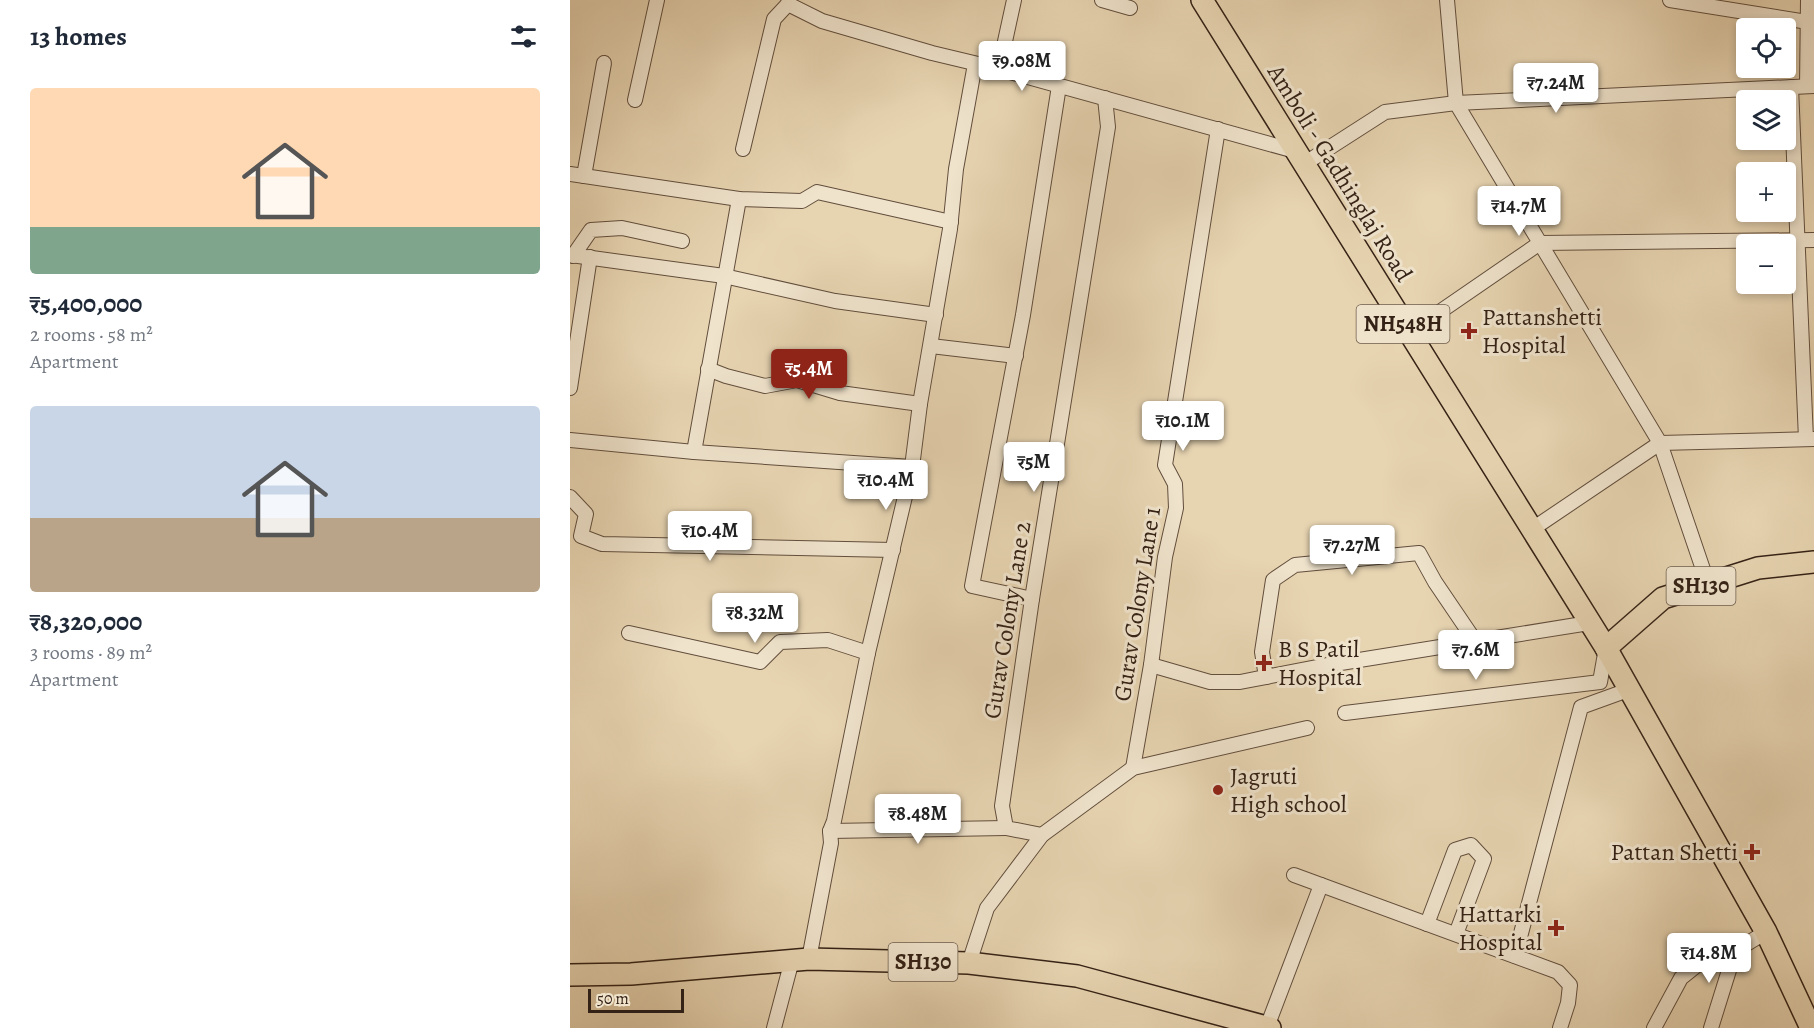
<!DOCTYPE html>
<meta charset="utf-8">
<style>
body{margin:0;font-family:Alegreya,serif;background:#f6f6f7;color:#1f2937;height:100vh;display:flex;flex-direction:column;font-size:22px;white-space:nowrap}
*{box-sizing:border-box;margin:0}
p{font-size:20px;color:#747a83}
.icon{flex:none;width:33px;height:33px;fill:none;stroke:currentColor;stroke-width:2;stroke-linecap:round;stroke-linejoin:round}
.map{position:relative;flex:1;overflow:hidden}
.sheet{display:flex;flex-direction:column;background:#fff;width:570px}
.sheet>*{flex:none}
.fabs{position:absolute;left:1166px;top:18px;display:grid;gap:12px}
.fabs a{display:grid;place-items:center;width:60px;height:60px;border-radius:6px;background:#fff;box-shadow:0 3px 9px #0003;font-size:30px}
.scale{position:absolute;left:18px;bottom:15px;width:96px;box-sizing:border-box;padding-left:6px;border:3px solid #352216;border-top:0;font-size:16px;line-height:21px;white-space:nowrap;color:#352216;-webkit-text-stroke:4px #efe3cc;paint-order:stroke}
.price{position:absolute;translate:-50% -51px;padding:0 14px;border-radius:6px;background:#fff;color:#222;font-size:20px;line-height:39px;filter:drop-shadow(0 2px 3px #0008)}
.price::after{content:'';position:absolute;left:50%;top:36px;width:18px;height:14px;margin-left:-9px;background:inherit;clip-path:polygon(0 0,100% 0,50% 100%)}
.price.current{background:#8f2418;color:#fff}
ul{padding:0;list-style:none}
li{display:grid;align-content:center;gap:12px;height:318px;padding:0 30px}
li span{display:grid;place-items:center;height:186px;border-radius:6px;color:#555}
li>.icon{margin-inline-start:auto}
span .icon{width:108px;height:108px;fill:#fffc;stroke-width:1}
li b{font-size:26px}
h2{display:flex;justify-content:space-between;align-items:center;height:72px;padding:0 30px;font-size:26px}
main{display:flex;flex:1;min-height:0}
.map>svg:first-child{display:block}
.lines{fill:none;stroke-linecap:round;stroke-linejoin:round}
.minor-casing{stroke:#624e3d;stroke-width:16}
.primary-casing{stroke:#352216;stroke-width:24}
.trunk-casing{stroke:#352216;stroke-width:24}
.minor{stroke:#efe3cc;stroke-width:14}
.primary{stroke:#e7d4b1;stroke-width:21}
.trunk{stroke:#e7d4b1;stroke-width:21}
.poi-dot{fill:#8f2418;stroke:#efe3cc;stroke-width:2}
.labels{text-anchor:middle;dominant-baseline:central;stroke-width:6;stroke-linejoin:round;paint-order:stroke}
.shield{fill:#efe3cc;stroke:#6d5c4d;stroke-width:1.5}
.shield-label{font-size:22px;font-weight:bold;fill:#352216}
.street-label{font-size:24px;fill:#352216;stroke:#efe3cc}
.poi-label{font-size:24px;fill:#352216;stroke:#efe3cc;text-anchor:start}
</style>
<main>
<section class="sheet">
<h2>13 homes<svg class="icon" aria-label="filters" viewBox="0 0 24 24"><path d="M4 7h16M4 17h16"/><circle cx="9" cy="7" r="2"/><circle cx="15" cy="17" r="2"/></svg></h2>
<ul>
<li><span style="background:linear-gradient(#ffd9b3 75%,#7fa58c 0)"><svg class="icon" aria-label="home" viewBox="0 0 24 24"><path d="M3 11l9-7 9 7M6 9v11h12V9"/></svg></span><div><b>₹5,400,000</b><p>2 rooms · 58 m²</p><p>Apartment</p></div></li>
<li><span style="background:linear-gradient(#c9d6e8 60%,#b9a48a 0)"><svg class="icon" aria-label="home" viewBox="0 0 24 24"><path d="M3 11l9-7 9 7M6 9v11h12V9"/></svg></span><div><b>₹8,320,000</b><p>3 rooms · 89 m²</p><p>Apartment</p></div></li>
</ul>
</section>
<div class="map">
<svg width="1244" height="1028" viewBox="0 0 1244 1028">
<rect width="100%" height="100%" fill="#e7d4b1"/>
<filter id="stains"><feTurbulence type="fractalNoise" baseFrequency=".00333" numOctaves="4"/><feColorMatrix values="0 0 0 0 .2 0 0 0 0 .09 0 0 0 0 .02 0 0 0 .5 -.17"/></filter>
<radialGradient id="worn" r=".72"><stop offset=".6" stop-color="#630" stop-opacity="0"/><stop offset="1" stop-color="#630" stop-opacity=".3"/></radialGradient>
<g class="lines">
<g class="minor-casing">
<g id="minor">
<path d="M219,0L218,4L252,21L362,53L429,69L725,151"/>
<path d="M532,0L560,8"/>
<path d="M1100,0L1244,23"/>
<path d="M429,69L444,0"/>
<path d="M1237,86L1238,0"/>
<path d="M1221,87L1236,439"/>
<path d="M65,100L87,0"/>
<path d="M173,149L204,19L218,4"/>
<path d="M734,164L815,112L886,103L1244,86"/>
<path d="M0,174L169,199L232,201L247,192L381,222"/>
<path d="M14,176L34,63"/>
<path d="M970,243L1090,443L1138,584"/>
<path d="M970,243L1244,240"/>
<path d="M0,255L154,276L265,301L366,315"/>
<path d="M3,256L21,230L52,228L112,241"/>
<path d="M839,333L970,243L886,103L877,0"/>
<path d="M361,346L446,356"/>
<path d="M138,369L156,376L195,386L227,380L270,393L350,404"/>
<path d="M0,388L20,257"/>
<path d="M0,440L124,452L342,467"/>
<path d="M124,452L169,199"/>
<path d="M0,497L16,514L11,536L32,544L323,550"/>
<path d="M961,530L1090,443L1244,439"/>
<path d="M462,599L402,586L453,315L489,86"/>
<path d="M59,633L190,662L210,642L258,640L298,653"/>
<path d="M581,665L640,682H670L752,666L1019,623"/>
<path d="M696,677L692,652L703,580L725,565L849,553L865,582L905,641"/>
<path d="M775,713L1030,682L1036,648"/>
<path d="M563,768L581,665L595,557L606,508L605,484L595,465L648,129"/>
<path d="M260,831L436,828"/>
<path d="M472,835L436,828L432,806L462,599L538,127L535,98"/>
<path d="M724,875L988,972L1000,985L998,1003L990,1028"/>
<path d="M857,924L885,850L901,845L914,859L886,934"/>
<path d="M945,956L1011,707L1058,690"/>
<path d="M239,959L261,843L260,831L264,821L298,653L342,467L350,404L380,229L386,169L405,64"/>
<path d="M399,963L417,908L472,835L563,768L737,728"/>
<path d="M697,1027L751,885"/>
<path d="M204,1028L222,960"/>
<path d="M1084,1028L1111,978L1136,958L1165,951L1196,932"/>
<path d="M1141,1028L1165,951"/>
</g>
</g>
<g class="primary-casing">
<g id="primary">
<path d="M1036,648L1093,598L1188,568L1244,562"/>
<path d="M0,975L61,974L239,959L399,963L507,976L700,1028"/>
</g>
</g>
<g class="trunk-casing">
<path id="trunk" d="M632,0L1036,648L1196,932L1241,1028"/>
</g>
<use href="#minor" class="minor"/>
<use href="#primary" class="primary"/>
<use href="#trunk" class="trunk"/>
</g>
<g class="poi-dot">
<path d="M896 322h6v6h6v6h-6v6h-6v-6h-6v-6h6z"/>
<path d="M691 654h6v6h6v6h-6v6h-6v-6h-6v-6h6z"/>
<circle cx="648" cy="790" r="6"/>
<path d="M1179 843h6v6h6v6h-6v6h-6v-6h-6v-6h6z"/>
<path d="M983 919h6v6h6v6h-6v6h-6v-6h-6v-6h6z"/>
</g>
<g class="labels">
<g class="shield">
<rect x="786.5" y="305" width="93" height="38" rx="4.5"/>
<rect x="1096.5" y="567" width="69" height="38" rx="4.5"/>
<rect x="318.5" y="943" width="69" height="38" rx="4.5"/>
</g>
<g class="shield-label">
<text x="833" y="324">NH548H</text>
<text x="1131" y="586">SH130</text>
<text x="353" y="962">SH130</text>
</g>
<g class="street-label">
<text transform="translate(770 173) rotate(58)">Amboli - Gadhinglaj Road</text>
<text transform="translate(567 604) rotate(-81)">Gurav Colony Lane 1</text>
<text transform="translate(437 620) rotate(-81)">Gurav Colony Lane 2</text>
</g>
<g class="poi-label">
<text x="912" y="317">Pattanshetti<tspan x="912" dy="28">Hospital</tspan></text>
<text x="708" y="649">B S Patil<tspan x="708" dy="28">Hospital</tspan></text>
<text x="660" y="776">Jagruti<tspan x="660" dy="28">High school</tspan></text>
<text x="1168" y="852" text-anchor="end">Pattan Shetti</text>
<text x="972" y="914" text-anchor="end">Hattarki<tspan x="972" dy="28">Hospital</tspan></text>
</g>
</g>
<rect width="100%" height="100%" filter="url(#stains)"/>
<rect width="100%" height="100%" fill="url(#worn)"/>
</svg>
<div class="fabs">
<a><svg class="icon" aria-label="locate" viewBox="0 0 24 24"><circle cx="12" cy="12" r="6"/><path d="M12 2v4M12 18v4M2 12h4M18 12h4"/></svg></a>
<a><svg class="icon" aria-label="layers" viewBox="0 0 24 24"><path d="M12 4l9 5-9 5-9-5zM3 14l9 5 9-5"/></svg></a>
<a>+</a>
<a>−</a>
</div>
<div class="scale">50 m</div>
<b class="price" style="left:452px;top:92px">₹9.08M</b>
<b class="price" style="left:986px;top:114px">₹7.24M</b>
<b class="price" style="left:949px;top:237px">₹14.7M</b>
<b class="price current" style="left:239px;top:400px">₹5.4M</b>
<b class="price" style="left:613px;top:452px">₹10.1M</b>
<b class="price" style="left:464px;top:493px">₹5M</b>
<b class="price" style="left:316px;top:511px">₹10.4M</b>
<b class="price" style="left:140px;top:562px">₹10.4M</b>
<b class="price" style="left:782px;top:576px">₹7.27M</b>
<b class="price" style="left:185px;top:644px">₹8.32M</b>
<b class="price" style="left:906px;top:681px">₹7.6M</b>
<b class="price" style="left:348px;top:845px">₹8.48M</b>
<b class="price" style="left:1139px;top:984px">₹14.8M</b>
</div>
</main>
